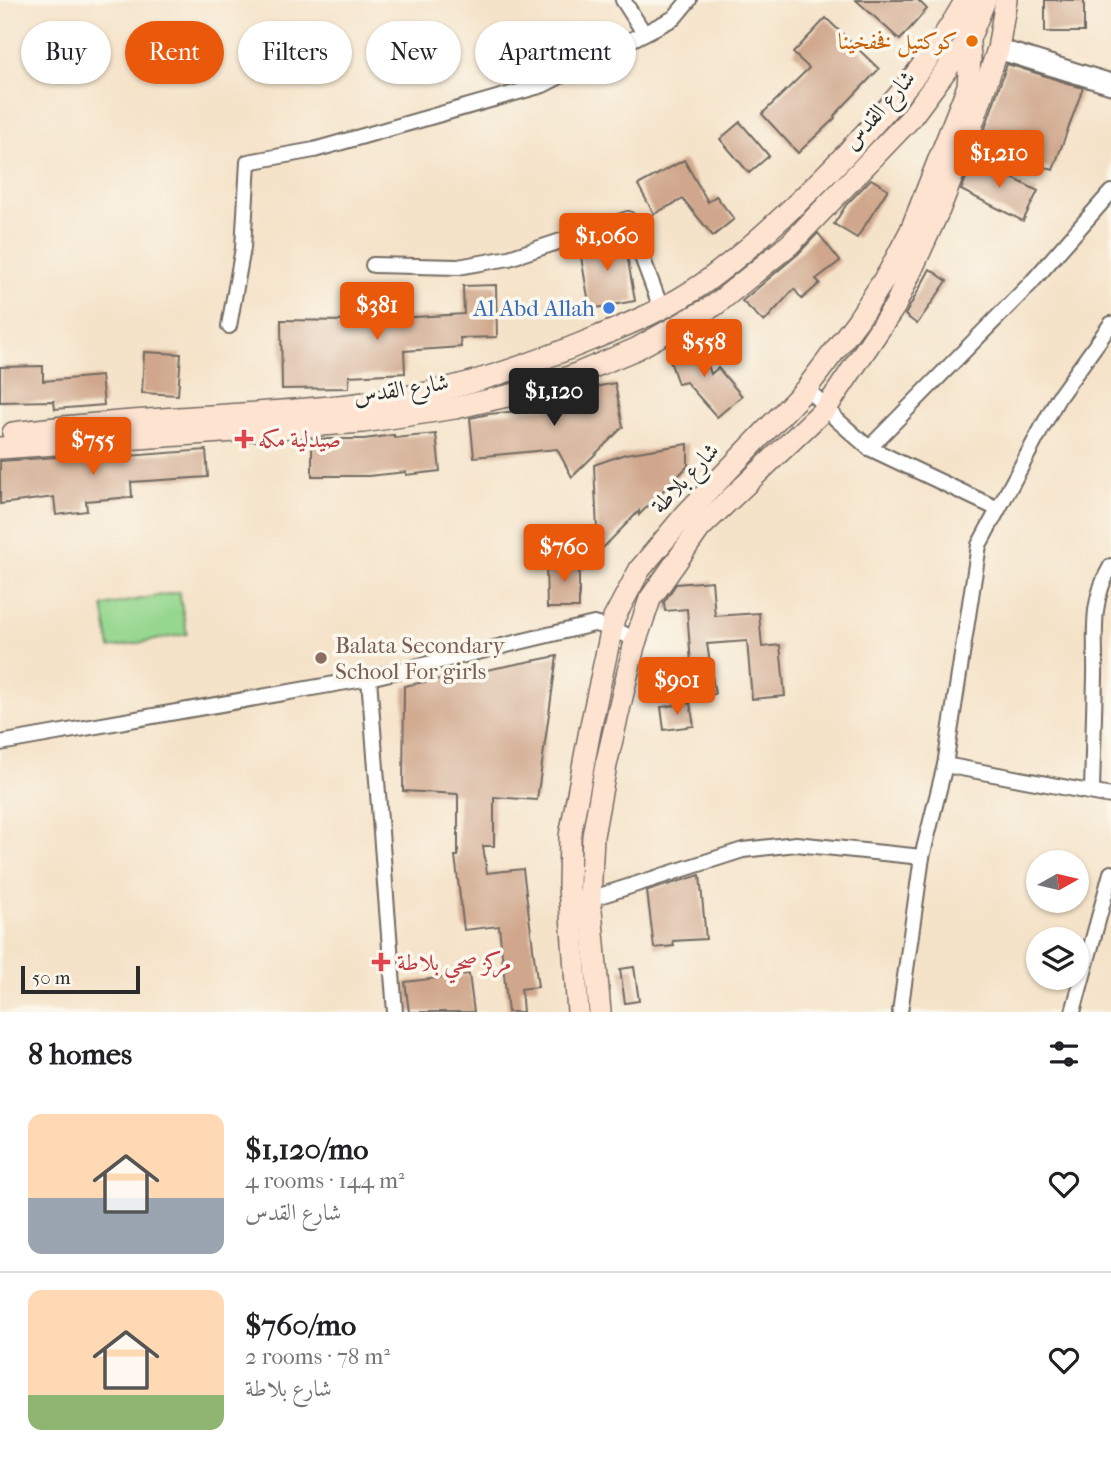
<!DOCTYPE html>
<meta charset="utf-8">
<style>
body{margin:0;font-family:"IM FELL French Canon",Amiri,serif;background:#f2f2f2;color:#202124;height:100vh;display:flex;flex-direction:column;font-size:26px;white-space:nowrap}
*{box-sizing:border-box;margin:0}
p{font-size:23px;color:#757577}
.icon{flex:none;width:38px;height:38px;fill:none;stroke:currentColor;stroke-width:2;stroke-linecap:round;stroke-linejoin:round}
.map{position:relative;height:1012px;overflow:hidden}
.sheet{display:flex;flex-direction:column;background:#fff;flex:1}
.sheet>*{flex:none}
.guide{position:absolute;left:21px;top:21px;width:700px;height:63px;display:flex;gap:14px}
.needle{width:46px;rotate:82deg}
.tools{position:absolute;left:1026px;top:850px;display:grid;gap:14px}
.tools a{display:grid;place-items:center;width:63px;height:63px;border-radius:50%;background:#fff;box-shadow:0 2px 5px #0004;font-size:35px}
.scale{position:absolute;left:21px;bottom:18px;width:119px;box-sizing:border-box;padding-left:7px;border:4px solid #2b2b2b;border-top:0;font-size:19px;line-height:24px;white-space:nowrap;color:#2b2b2b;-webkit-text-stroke:5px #fbf7ec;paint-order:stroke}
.price{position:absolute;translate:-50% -60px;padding:0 16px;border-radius:7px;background:#ea580c;color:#fff;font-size:23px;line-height:46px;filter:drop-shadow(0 2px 4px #0008)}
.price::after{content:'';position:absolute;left:50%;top:42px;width:21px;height:16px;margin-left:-10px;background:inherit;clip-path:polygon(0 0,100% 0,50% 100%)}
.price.selected{background:#222;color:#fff}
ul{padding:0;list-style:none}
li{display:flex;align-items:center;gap:21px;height:175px;padding:0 28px}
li+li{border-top:2px solid #e0e0e0}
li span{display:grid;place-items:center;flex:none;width:196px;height:140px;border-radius:14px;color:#555}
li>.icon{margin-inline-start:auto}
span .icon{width:84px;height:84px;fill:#fffc;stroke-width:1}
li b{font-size:30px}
h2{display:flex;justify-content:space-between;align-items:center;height:84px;padding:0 28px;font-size:30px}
.chip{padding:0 24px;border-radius:32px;background:#fff;box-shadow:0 2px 5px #0004;font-size:24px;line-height:63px}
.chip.selected{background:#ea580c;color:#fff}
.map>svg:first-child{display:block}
.grass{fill:#95d78e;stroke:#60815c;stroke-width:2}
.building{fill:#d0a78c}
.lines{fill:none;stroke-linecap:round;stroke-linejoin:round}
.minor-casing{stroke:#726b62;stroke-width:18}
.tertiary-casing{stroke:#726b62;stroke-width:23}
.secondary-casing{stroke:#726b62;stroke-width:24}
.minor{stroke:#fff;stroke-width:14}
.tertiary{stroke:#fff;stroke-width:19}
.secondary{stroke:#fee3d1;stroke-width:21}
.food-dot{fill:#e8710a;stroke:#fbf7ec;stroke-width:2.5}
.shop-dot{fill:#3f7fe0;stroke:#fbf7ec;stroke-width:2.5}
.health-dot{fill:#e0444e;stroke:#fbf7ec;stroke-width:2.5}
.education-dot{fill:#8d6e63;stroke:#fbf7ec;stroke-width:2.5}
.labels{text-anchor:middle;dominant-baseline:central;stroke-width:7;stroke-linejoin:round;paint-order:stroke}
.food-label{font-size:23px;fill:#c56008;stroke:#fbf7ec;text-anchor:end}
.street-label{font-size:23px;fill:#2b2b2b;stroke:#fbf7ec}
.shop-label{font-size:23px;fill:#366cbe;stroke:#fbf7ec;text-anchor:end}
.health-label{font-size:23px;fill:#be3a42;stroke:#fbf7ec;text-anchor:start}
.education-label{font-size:23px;fill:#785e54;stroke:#fbf7ec;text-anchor:start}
</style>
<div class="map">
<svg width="1111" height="1012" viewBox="0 0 1111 1012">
<rect width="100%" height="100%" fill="#fbf7ec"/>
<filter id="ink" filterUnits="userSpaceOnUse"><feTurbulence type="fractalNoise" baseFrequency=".0143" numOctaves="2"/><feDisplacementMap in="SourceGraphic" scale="14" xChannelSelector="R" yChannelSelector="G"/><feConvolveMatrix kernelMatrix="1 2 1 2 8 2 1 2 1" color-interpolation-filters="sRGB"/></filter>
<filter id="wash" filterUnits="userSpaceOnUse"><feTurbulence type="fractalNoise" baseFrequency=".00686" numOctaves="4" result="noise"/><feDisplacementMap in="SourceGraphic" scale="28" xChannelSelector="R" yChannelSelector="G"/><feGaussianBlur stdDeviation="1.57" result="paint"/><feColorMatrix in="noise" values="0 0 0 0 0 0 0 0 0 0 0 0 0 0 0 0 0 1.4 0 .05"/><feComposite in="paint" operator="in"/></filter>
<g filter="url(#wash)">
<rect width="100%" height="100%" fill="#f5e3c9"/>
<path class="grass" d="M179,592L187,634L110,648L103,606Z"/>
<g id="blocks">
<g class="building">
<path d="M856,0H918L927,9L900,40Z"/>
<rect x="1045" y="0" width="39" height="32"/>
<path d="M826,18L879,69L834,116L835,118L798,153L762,114L809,68L793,53Z"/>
<path d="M1007,64L1083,88L1053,170L980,143Z"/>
<path d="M740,122L769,156L749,173L720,139Z"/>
<path d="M974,158L1038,191L1023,221L961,190Z"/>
<path d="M684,160L708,202L716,196L734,219L713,236L683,199L654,214L638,185Z"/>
<path d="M871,179L888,189L857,238L834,224L846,205Z"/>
<path d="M818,233L840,261L816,279L820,283L802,299L794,289L764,322L742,301L798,254Z"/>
<path d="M624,237L635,301L590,309L579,245Z"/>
<path d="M930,269L947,281L917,324L905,315Z"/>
<path d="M496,285L497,337L460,338L461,347L404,351L405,373L349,376V388L282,389L281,320L348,321L464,314L463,286Z"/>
<path d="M701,344L711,374L718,368L742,396L717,417L686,382L678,384L668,355Z"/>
<path d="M144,352L181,354L178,395L142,393Z"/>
<path d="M43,366V381L101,376L104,405L55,409L54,401L0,402V367Z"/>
<path d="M615,383L623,427L572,477L557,449L474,457L470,418L489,414L558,407L556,395Z"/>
<path d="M436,434L440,471L406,475V472L368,476H312V439H364L394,435V438Z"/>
<path d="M688,444V466L639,515V511L598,553L594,465L625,454Z"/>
<path d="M206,450L208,477L131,482L132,497L86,501L87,511L56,515L54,497L0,504V461L128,452V456Z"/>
<path d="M546,562H590L579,573V608H547Z"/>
<path d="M712,581L715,616L759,613L762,647L780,645L785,696L752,699L747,641L707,644L715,694L680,699L676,666L691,664L687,609L665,611L664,602L676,584Z"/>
<path d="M557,656L537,800L494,797V846H483L487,873L523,869L538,987L521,989L523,1012H508L499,926L464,930L455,856H458V794L403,791L404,686Z"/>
<path d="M690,703L694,726L664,730L661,707Z"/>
<path d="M700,875L706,939L673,941L674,946L654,948L647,891Z"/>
<path d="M634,967L639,1001L625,1003L620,969Z"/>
<path d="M469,974L474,1012H409L405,982Z"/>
</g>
</g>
</g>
<g filter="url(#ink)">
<use href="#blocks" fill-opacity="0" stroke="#726b62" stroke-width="2"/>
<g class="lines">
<g class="minor-casing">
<g id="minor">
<path d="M623,0L644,33"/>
<path d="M373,265L458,267L509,258L628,219L661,308"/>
<path d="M229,326L243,248L248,162L314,150L543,85L674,18L689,0"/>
<path d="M806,389L827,407L836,419L869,448L998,509"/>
<path d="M869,448L1031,283L1111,192"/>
<path d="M369,678L395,1012"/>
<path d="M0,743L369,678L594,624L612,628L636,640"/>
<path d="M945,765L1111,796"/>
<path d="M1092,791C1093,753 1094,715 1095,677C1096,637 1089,603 1111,566"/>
<path d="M590,899L743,850L796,844L922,857"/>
<path d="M900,1012L922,857L945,765L979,545L1058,398L1111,324"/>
<path d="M1073,1012L1111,873"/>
</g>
</g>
<g class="tertiary-casing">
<path id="tertiary" d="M998,49L1111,84"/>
</g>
<g class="secondary-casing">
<g id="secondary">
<path d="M13,433C141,415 272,418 399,398C465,388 529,365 590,340C629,324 669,308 704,283C756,245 803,199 847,153C892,105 934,57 966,0"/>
<path d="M0,448L363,422L455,408L520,393L567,378L636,349L715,305L790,244L909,120L969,39L985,0"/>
<path d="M578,1012L569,887L570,836L590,730L614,618L640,569L686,514L806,389L858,320L889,272L911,230L968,86L970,58L966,0"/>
<path d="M600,1012L590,899L593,836L606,765L634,646L650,599L700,528L827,407L895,306L939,210L969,134L998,49L1006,0"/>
</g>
</g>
<use href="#minor" class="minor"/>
<use href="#tertiary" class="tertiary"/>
<use href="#secondary" class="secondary"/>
</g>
</g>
<circle class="food-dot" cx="972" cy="41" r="7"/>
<circle class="shop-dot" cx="609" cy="308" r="7"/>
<g class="health-dot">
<path d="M240.5 428.5h7v7h7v7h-7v7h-7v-7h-7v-7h7z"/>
<path d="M377.5 951.5h7v7h7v7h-7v7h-7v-7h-7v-7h7z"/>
</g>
<circle class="education-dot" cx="321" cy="658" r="7"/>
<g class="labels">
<g class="food-label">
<text x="958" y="41">كوكتيل فخفخينا</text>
</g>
<g class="street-label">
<text transform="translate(879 110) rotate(-49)">شارع القدس</text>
<text transform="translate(401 389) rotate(-9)">شارع القدس</text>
<text transform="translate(685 478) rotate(-47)">شارع بلاطة</text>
</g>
<g class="shop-label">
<text x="595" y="308">Al Abd Allah</text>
</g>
<g class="health-label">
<text x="258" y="439">صيدلية مكه</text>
<text x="397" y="962">مركز صحي بلاطة</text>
</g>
<g class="education-label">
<text x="335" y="645">Balata Secondary<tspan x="335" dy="26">School For girls</tspan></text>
</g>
</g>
</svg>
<div class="tools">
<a><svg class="needle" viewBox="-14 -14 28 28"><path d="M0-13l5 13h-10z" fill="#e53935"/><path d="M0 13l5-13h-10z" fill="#757577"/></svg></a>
<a><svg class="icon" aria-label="layers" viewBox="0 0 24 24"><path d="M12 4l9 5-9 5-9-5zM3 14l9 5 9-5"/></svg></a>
</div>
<div class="scale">50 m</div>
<b class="price" style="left:999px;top:190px">$1,210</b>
<b class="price" style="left:607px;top:273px">$1,060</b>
<b class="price" style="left:377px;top:342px">$381</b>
<b class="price" style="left:704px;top:379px">$558</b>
<b class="price selected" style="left:554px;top:428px">$1,120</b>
<b class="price" style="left:93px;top:477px">$755</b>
<b class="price" style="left:564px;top:584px">$760</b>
<b class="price" style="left:677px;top:717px">$901</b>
<div class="guide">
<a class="chip">Buy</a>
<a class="chip selected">Rent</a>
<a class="chip">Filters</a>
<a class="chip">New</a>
<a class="chip">Apartment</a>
</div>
</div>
<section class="sheet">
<h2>8 homes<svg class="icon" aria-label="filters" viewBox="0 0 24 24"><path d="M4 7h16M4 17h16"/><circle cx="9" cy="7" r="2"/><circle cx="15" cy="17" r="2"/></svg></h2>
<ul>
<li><span style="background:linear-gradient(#ffd9b3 60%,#9aa5b1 0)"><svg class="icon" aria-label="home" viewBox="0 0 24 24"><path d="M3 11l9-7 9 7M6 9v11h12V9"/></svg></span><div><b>$1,120/mo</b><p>4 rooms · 144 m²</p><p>شارع القدس</p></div><svg class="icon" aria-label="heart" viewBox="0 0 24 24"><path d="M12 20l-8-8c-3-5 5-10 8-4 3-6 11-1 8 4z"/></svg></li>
<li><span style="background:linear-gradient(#ffd9b3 75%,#8fb573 0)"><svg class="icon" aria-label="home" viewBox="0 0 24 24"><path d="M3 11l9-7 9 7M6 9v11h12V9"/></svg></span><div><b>$760/mo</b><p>2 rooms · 78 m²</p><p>شارع بلاطة</p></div><svg class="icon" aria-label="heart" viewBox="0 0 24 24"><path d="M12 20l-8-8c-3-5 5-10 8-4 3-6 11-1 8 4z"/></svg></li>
</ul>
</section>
